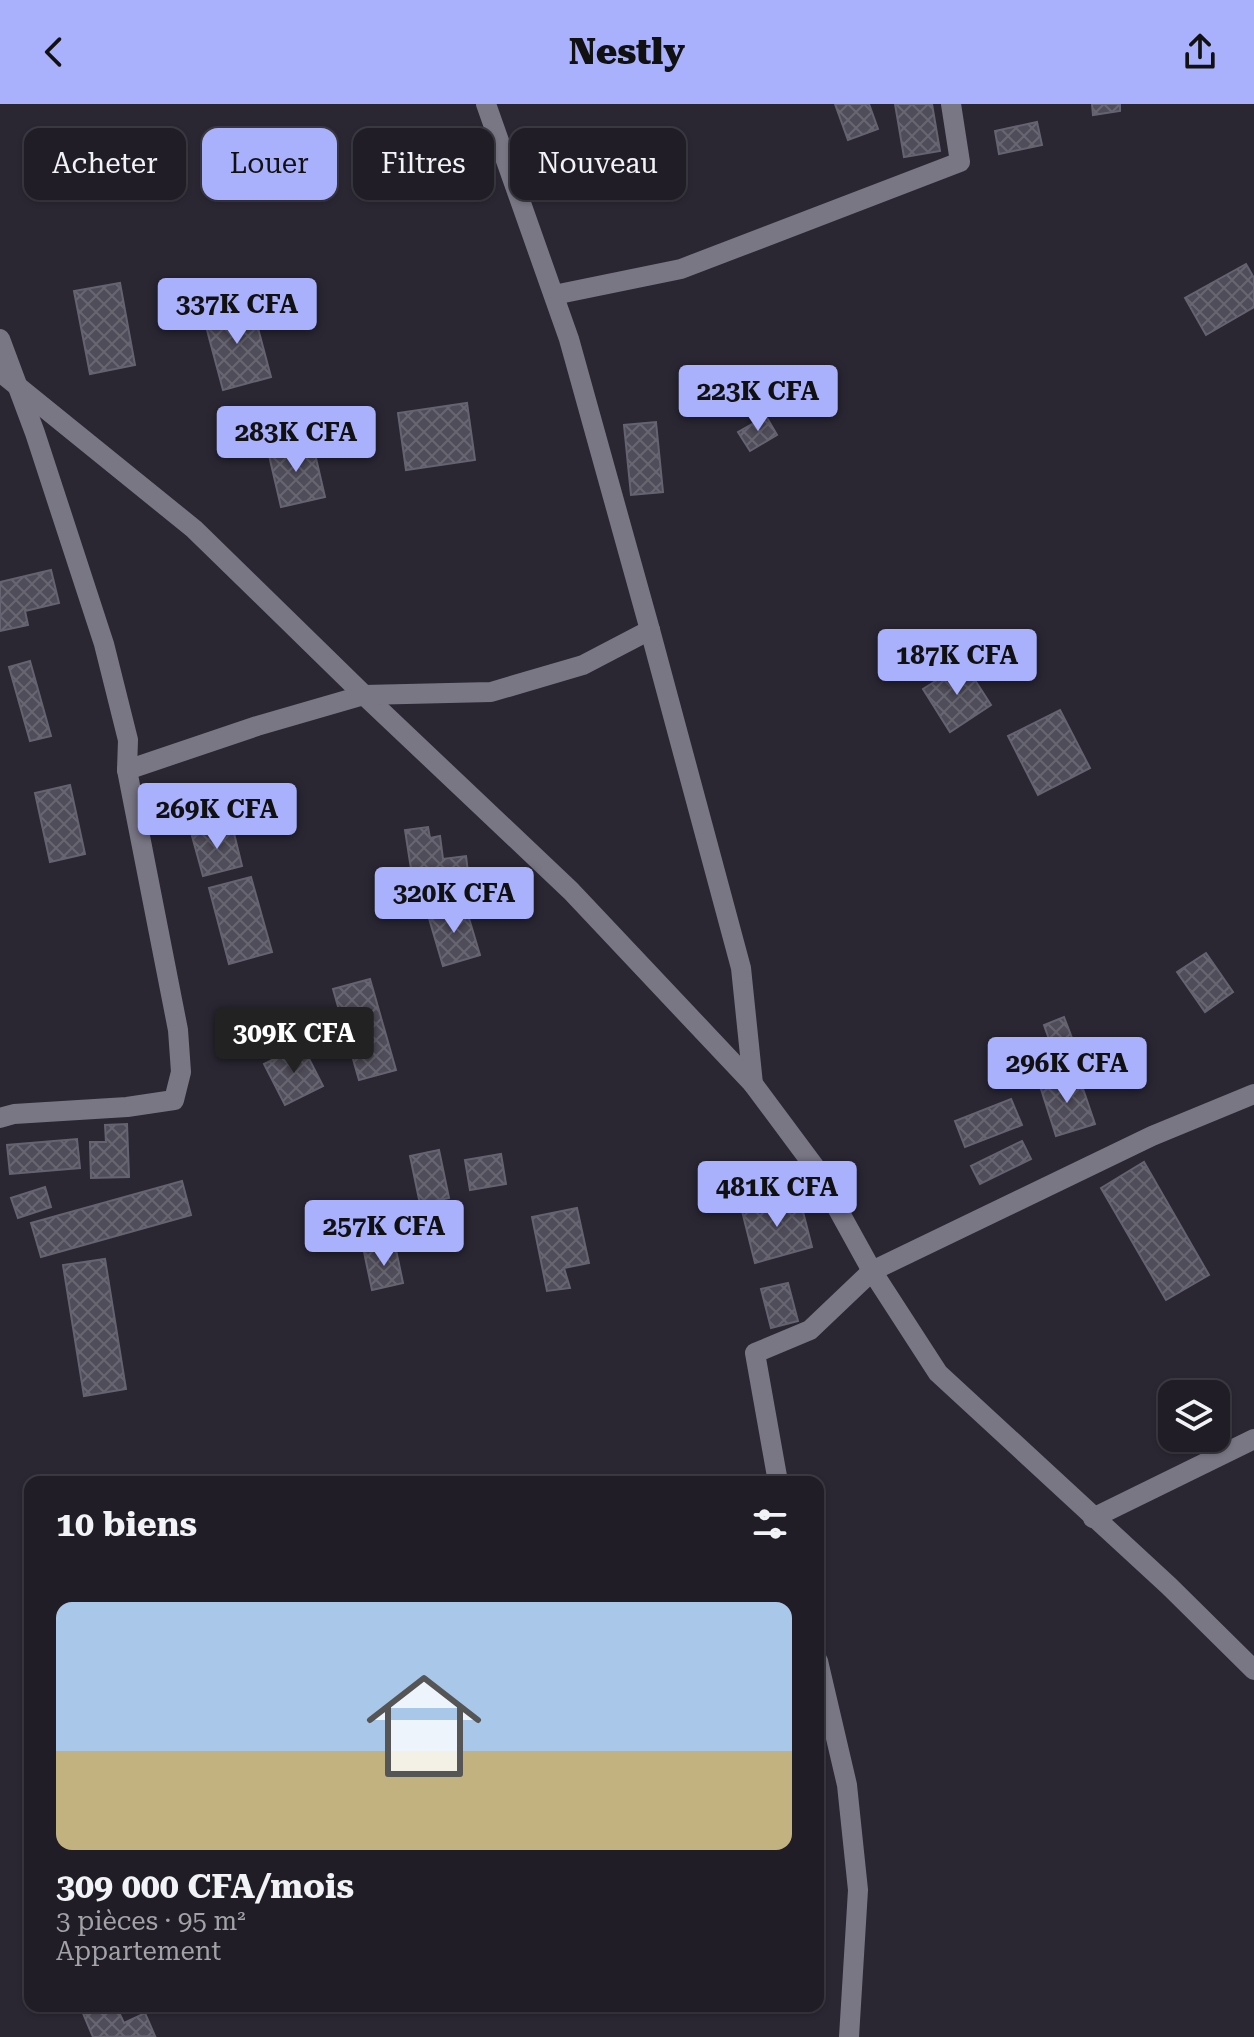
<!DOCTYPE html>
<html lang="fr">
<meta charset="utf-8">
<style>
body{margin:0;font-family:"Roboto Serif",serif;background:#2d2a32;color:#f1f3f6;height:100vh;display:flex;flex-direction:column;font-size:30px;white-space:nowrap}
*{box-sizing:border-box;margin:0}
p{font-size:26px;color:#a2a2a7}
.icon{flex:none;width:44px;height:44px;fill:none;stroke:currentColor;stroke-width:2;stroke-linecap:round;stroke-linejoin:round}
.map{position:relative;flex:1;overflow:hidden}
.side{position:absolute;left:24px;top:1372px;width:800px;height:536px;display:flex;flex-direction:column;background:#201d26;border-radius:16px;box-shadow:0 2px 6px #0004,0 0 0 2px #3d3b43}
.side>*{flex:none}
.hud{position:absolute;left:24px;top:24px;width:800px;height:72px;display:flex;gap:16px}
.tools{position:absolute;left:1158px;top:1276px;display:grid;gap:16px}
.tools a{display:grid;place-items:center;width:72px;height:72px;border-radius:16px;background:#201d26;box-shadow:0 2px 6px #0004,0 0 0 2px #3d3b43;font-size:40px}
.price{position:absolute;translate:-50% -68px;padding:0 18px;border-radius:8px;background:#a9b0fc;color:#111;font-size:26px;line-height:52px;filter:drop-shadow(0 2px 4px #0008)}
.price::after{content:'';position:absolute;left:50%;top:48px;width:24px;height:18px;margin-left:-12px;background:inherit;clip-path:polygon(0 0,100% 0,50% 100%)}
.price.on{background:#222;color:#fff}
ul{padding:0;list-style:none}
li{display:grid;align-content:center;gap:16px;height:424px;padding:0 32px}
li span{display:grid;place-items:center;height:248px;border-radius:16px;color:#555}
li>.icon{margin-inline-start:auto}
span .icon{width:144px;height:144px;fill:#fffc;stroke-width:1}
li b{font-size:34px}
h2{display:flex;justify-content:space-between;align-items:center;height:96px;padding:0 32px;font-size:34px}
.pill{padding:0 28px;border-radius:16px;background:#201d26;box-shadow:0 2px 6px #0004,0 0 0 2px #3d3b43;font-size:28px;line-height:72px}
.pill.on{background:#a9b0fc;color:#111}
header{display:flex;justify-content:space-between;align-items:center;height:104px;padding:0 32px;background:#a9b0fc;color:#111;font-size:36px;font-weight:800}
.map>svg:first-child{display:block}
.building{fill:url(#building-cross-hatch);stroke:#666371;stroke-width:2}
.lines{fill:none;stroke-linecap:round;stroke-linejoin:round}
.minor{stroke:#7a7785;stroke-width:20}
</style>
<header><svg class="icon" aria-label="back" viewBox="0 0 24 24"><path d="M15 5l-7 7 7 7"/></svg>Nestly<svg class="icon" aria-label="share" viewBox="0 0 24 24"><path d="M12 15V3M7 8l5-5 5 5M5 13v7h14v-7"/></svg></header>
<div class="map">
<svg width="1254" height="1933" viewBox="0 0 1254 1933">
<defs>
<pattern id="building-cross-hatch" width="8" height="8" patternUnits="userSpaceOnUse" patternTransform="scale(2)"><rect width="8" height="8" fill="#504d5a"/><path d="M0 0l8 8M0 8l8-8" fill="none" stroke="#686671"/></pattern>
</defs>
<rect width="100%" height="100%" fill="#2a2733"/>
<g class="building">
<path d="M835,0H869L878,25L848,36Z"/>
<path d="M895,0H932L940,47L904,53Z"/>
<path d="M1092,0H1120V7L1093,11Z"/>
<path d="M1037,18L1042,41L999,50L995,27Z"/>
<path d="M625,37L647,68L628,81L606,50Z"/>
<path d="M1246,160L1254,174V203L1206,231L1185,194Z"/>
<path d="M120,179L135,261L90,270L74,187Z"/>
<path d="M251,198L271,273L223,286L203,211Z"/>
<path d="M467,299L475,356L406,366L398,309Z"/>
<path d="M766,312L777,331L750,347L738,328Z"/>
<path d="M656,318L663,388L631,391L624,321Z"/>
<path d="M312,337L325,393L281,403L268,347Z"/>
<path d="M51,466L59,499L25,507L28,521L0,527V478Z"/>
<path d="M30,557L51,632L30,637L9,563Z"/>
<path d="M964,559L991,601L950,628L923,585Z"/>
<path d="M1060,606L1090,664L1038,691L1008,632Z"/>
<path d="M70,681L85,750L50,758L35,689Z"/>
<path d="M232,721L242,762L203,772L192,732Z"/>
<path d="M428,723L430,734L440,732L443,755L466,752L469,776L414,784L405,726Z"/>
<path d="M251,773L272,848L229,860L209,784Z"/>
<path d="M465,801L480,851L443,862L428,811Z"/>
<path d="M1206,849L1233,888L1205,908L1177,868Z"/>
<path d="M370,875L396,966L359,976L333,885Z"/>
<path d="M1064,913L1080,955L1008,982L999,957L1050,938L1044,921Z"/>
<path d="M302,941L323,982L285,1001L264,960Z"/>
<path d="M1078,970L1095,1020L1056,1032L1040,982Z"/>
<path d="M1011,995L1022,1021L965,1043L955,1017Z"/>
<path d="M127,1020L129,1073L91,1074L90,1038H106L105,1021Z"/>
<path d="M77,1035L80,1064L10,1070L7,1041Z"/>
<path d="M1022,1037L1031,1055L980,1080L971,1062Z"/>
<path d="M439,1046L449,1094L420,1100L410,1052Z"/>
<path d="M501,1050L506,1080L470,1086L465,1056Z"/>
<path d="M1144,1058L1209,1171L1166,1196L1101,1084Z"/>
<path d="M182,1077L191,1111L41,1153L31,1119Z"/>
<path d="M45,1083L51,1103L18,1114L11,1094Z"/>
<path d="M799,1092L812,1143L755,1159L742,1107Z"/>
<path d="M577,1104L589,1159L564,1164L570,1184L547,1187L532,1113Z"/>
<path d="M395,1141L403,1179L372,1186L364,1148Z"/>
<path d="M105,1155L126,1285L84,1292L63,1161Z"/>
<path d="M788,1179L798,1217L771,1224L761,1185Z"/>
<path d="M92,1902H116L124,1919L145,1909L155,1932L93,1933L82,1907Z"/>
</g>
<g class="lines">
<g class="minor">
<path d="M486,0L569,235L650,526L741,864L753,980"/>
<path d="M554,191L681,165L960,58L951,0"/>
<path d="M0,235L35,329L104,540L128,636L127,666L178,926L181,968L174,996L127,1003L14,1010L0,1014"/>
<path d="M0,268L194,425L364,591L571,787L753,980L814,1062L872,1167L938,1269L1169,1482L1254,1566"/>
<path d="M127,666L257,622L364,591L491,588L583,561L650,526"/>
<path d="M778,1378L755,1249L810,1226L872,1167L1152,1032L1254,990"/>
<path d="M1093,1414L1254,1335"/>
<path d="M818,1557L847,1681L858,1786L849,1933"/>
</g>
</g>
</svg>
<div class="tools">
<a><svg class="icon" aria-label="layers" viewBox="0 0 24 24"><path d="M12 4l9 5-9 5-9-5zM3 14l9 5 9-5"/></svg></a>
</div>
<b class="price" style="left:237px;top:242px">337K CFA</b>
<b class="price" style="left:758px;top:329px">223K CFA</b>
<b class="price" style="left:296px;top:370px">283K CFA</b>
<b class="price" style="left:957px;top:593px">187K CFA</b>
<b class="price" style="left:217px;top:747px">269K CFA</b>
<b class="price" style="left:454px;top:831px">320K CFA</b>
<b class="price on" style="left:294px;top:971px">309K CFA</b>
<b class="price" style="left:1067px;top:1001px">296K CFA</b>
<b class="price" style="left:777px;top:1125px">481K CFA</b>
<b class="price" style="left:384px;top:1164px">257K CFA</b>
<div class="hud">
<a class="pill">Acheter</a>
<a class="pill on">Louer</a>
<a class="pill">Filtres</a>
<a class="pill">Nouveau</a>
</div>
<section class="side">
<h2>10 biens<svg class="icon" aria-label="filters" viewBox="0 0 24 24"><path d="M4 7h16M4 17h16"/><circle cx="9" cy="7" r="2"/><circle cx="15" cy="17" r="2"/></svg></h2>
<ul>
<li><span style="background:linear-gradient(#a9c7e8 60%,#c2b280 0)"><svg class="icon" aria-label="home" viewBox="0 0 24 24"><path d="M3 11l9-7 9 7M6 9v11h12V9"/></svg></span><div><b>309 000 CFA/mois</b><p>3 pièces · 95 m²</p><p>Appartement</p></div></li>
</ul>
</section>
</div>
